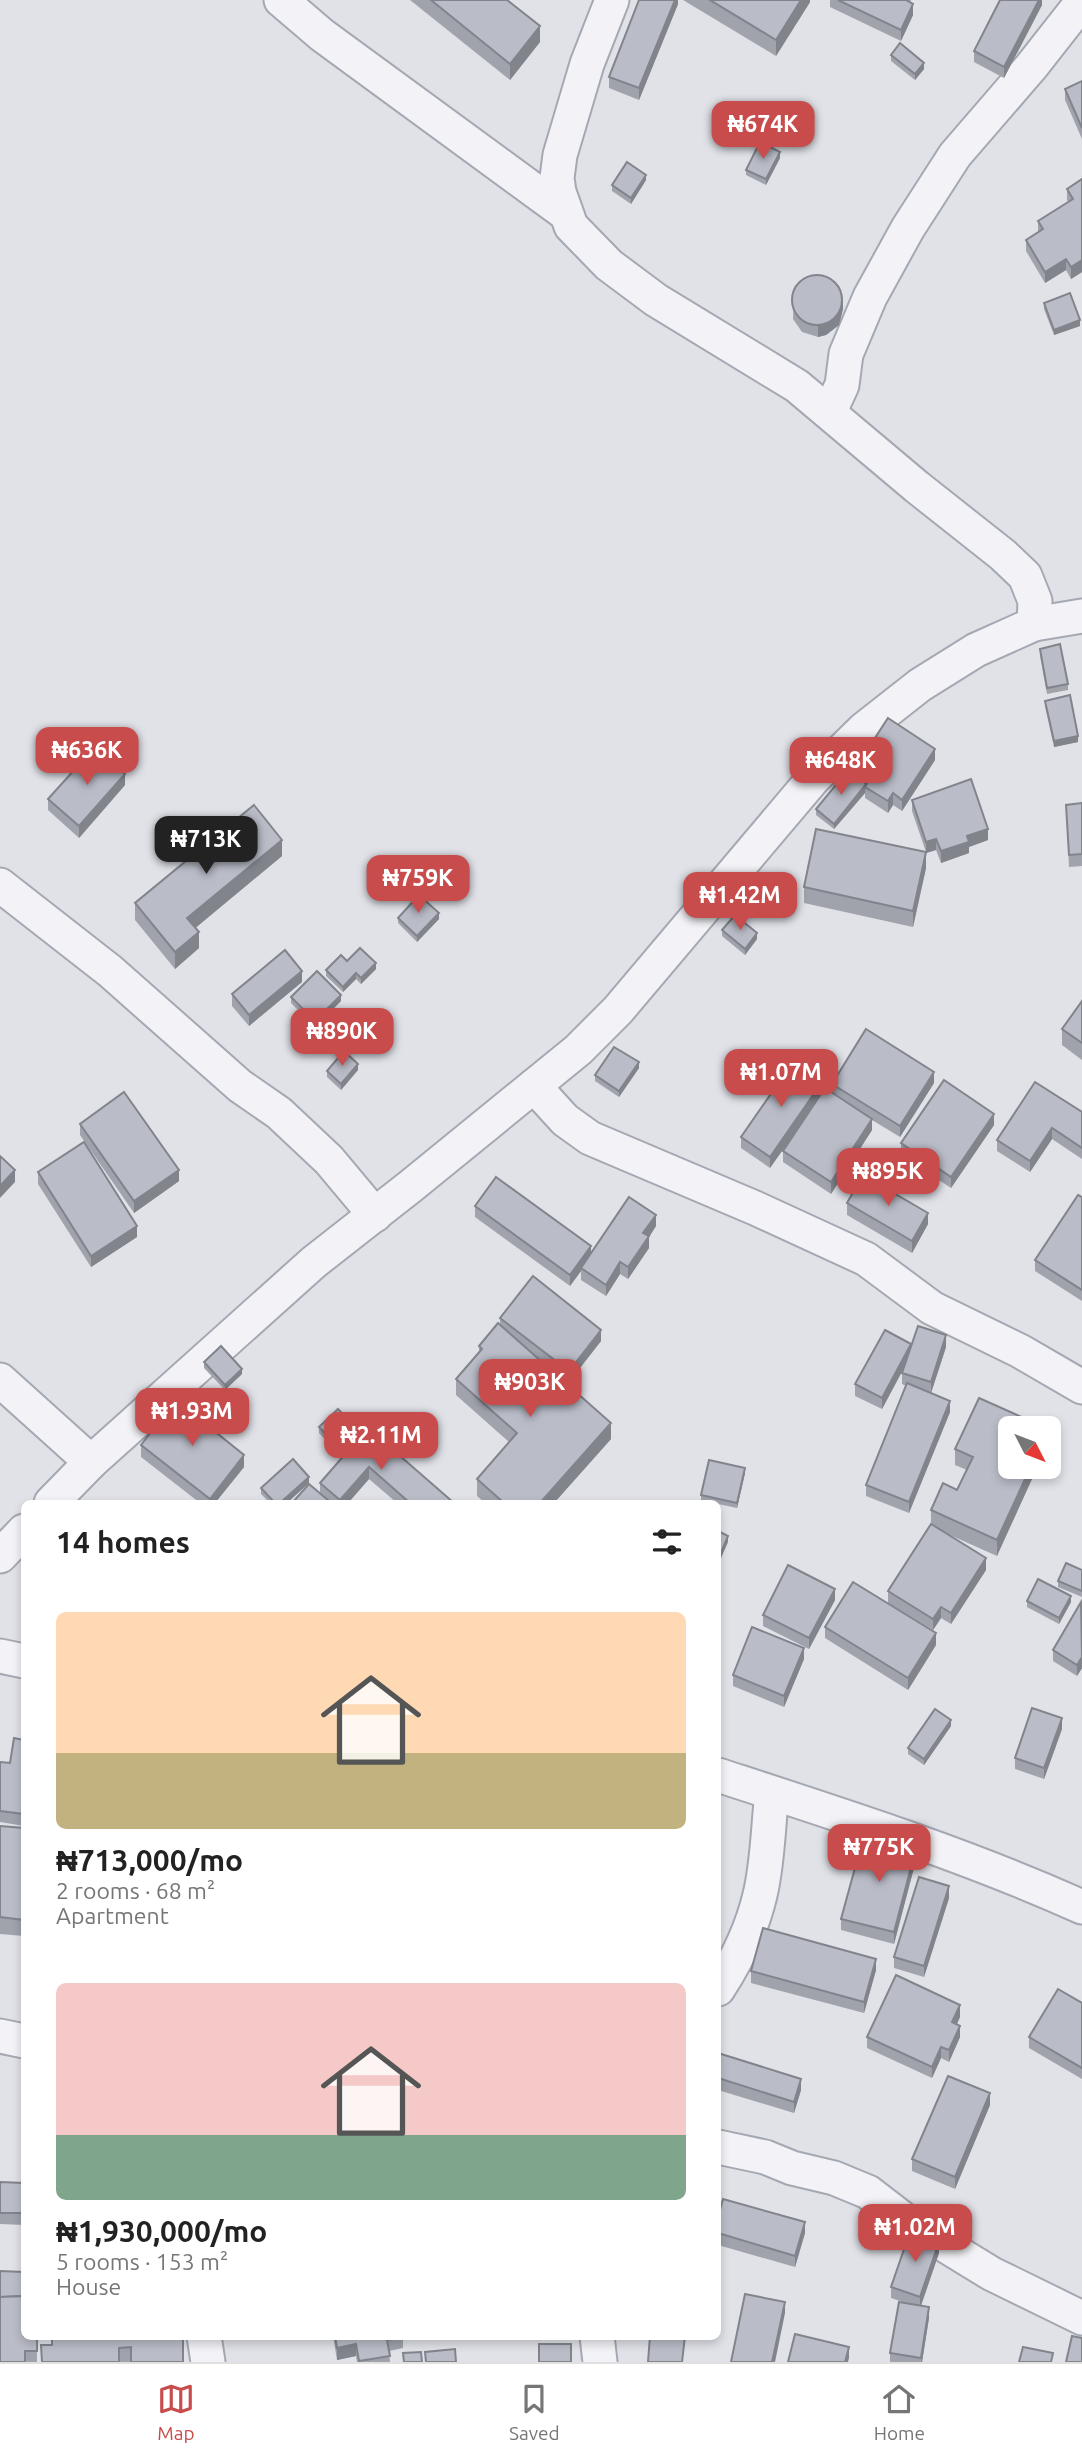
<!DOCTYPE html>
<meta charset="utf-8">
<style>
body{margin:0;font-family:Ubuntu,sans-serif;background:#f6f6f6;color:#222;height:100vh;display:flex;flex-direction:column;font-size:26px;white-space:nowrap}
*{box-sizing:border-box;margin:0}
p{font-size:23px;color:#767676}
.icon{flex:none;width:38px;height:38px;fill:none;stroke:currentColor;stroke-width:2;stroke-linecap:round;stroke-linejoin:round}
.map{position:relative;flex:1;overflow:hidden}
.panel{position:absolute;left:21px;top:1500px;width:700px;height:840px;display:flex;flex-direction:column;background:#fff;border-radius:10px;box-shadow:0 4px 10px #0003}
.panel>*{flex:none}
.needle{width:46px;rotate:132deg}
.controls{position:absolute;left:998px;top:1416px;display:grid;gap:14px}
.controls a{display:grid;place-items:center;width:63px;height:63px;border-radius:10px;background:#fff;box-shadow:0 4px 10px #0003;font-size:35px}
.price{position:absolute;translate:-50% -60px;padding:0 16px;border-radius:14px;background:#c84c4b;color:#fff;font-size:23px;line-height:46px;filter:drop-shadow(0 2px 4px #0008)}
.price::after{content:'';position:absolute;left:50%;top:42px;width:21px;height:16px;margin-left:-10px;background:inherit;clip-path:polygon(0 0,100% 0,50% 100%)}
.price.active{background:#222;color:#fff}
ul{padding:0;list-style:none}
li{display:grid;align-content:center;gap:14px;height:371px;padding:0 35px}
li span{display:grid;place-items:center;height:217px;border-radius:10px;color:#555}
li>.icon{margin-inline-start:auto}
span .icon{width:126px;height:126px;fill:#fffc;stroke-width:1}
li b{font-size:30px}
h2{display:flex;justify-content:space-between;align-items:center;height:84px;padding:0 35px;font-size:30px}
.tab-bar{display:flex;justify-content:space-around;align-items:center;height:98px;border-top:2px solid #e0e0e0;background:#fff;font-size:19px;color:#767676}
.tab-bar a{display:grid;justify-items:center;gap:4px}
.tab-bar .active{color:#c84c4b}
.map>svg:first-child{display:block}
.lines{fill:none;stroke-linecap:round;stroke-linejoin:round}
.street-casing{stroke:#a5a8b2;stroke-width:37}
.street{stroke:#f3f3f7;stroke-width:33}
.wall{fill:#a0a3ac}
.shaded-wall{fill:#82848c}
.building{fill:#babdc8;stroke:#82848c;stroke-width:2}
</style>
<div class="map">
<svg width="1082" height="2362" viewBox="0 0 1082 2362">
<rect width="100%" height="100%" fill="#e0e2e8"/>
<g class="lines">
<g class="street-casing">
<g id="street">
<path d="M281,0L322,35L565,213"/>
<path d="M612,0L587,64L560,155L557,178L559,192L571,226L609,265L656,300L797,386L917,487L1003,555L1025,576L1035,601L1034,624"/>
<path d="M830,411L842,385L846,354L870,297L908,228L955,155L1031,67L1082,2"/>
<path d="M0,885L110,971L240,1086L279,1113L329,1160L375,1215"/>
<path d="M534,1086L565,1120L590,1138L755,1208L866,1259L932,1308L1020,1351L1082,1387"/>
<path d="M0,1380L91,1462"/>
<path d="M51,1503L91,1462L314,1262L411,1186L578,1050L618,1010L813,779L864,729L920,685L976,650L1034,624L1082,616"/>
<path d="M0,1556L24,1531"/>
<path d="M0,1656L24,1661"/>
<path d="M718,1775C841,1815 964,1854 1082,1907"/>
<path d="M718,1989C737,1960 752,1929 760,1895C768,1862 768,1826 772,1793"/>
<path d="M0,2036L24,2041"/>
<path d="M718,2147L765,2157L792,2168L834,2178L868,2192L907,2222L992,2274L1082,2318"/>
<path d="M204,2336L208,2362"/>
<path d="M597,2336L600,2362"/>
</g>
</g>
<use href="#street" class="street"/>
</g>
<g class="wall">
<path d="M410,0H507L540,42L510,80Z"/>
<path d="M678,0V4L639,100L609,88V77Z"/>
<path d="M683,0H810V2L776,56Z"/>
<path d="M830,0H911L910,2L913,15L901,41L830,7Z"/>
<path d="M1042,0V5L1004,78L974,62V51Z"/>
<path d="M891,55L924,69L915,80L891,61Z"/>
<path d="M1082,81V139L1065,100V89Z"/>
<path d="M780,158L766,185L746,175V170Z"/>
<path d="M1082,179V272L1071,279L1066,270L1045,283L1026,251V240L1038,232V221L1068,202L1067,200V189Z"/>
<path d="M646,180L631,204L612,191V185Z"/>
<path d="M794,291L843,309L839,325L826,335L818,337L802,332L793,319Z"/>
<path d="M1044,303L1080,326L1054,335L1044,309Z"/>
<path d="M1040,649L1068,684V690L1047,694L1040,655Z"/>
<path d="M1045,701L1078,742L1054,747L1045,706Z"/>
<path d="M935,760L902,811L893,805L888,813L865,798V793L834,829L816,815V809L866,784L868,781L858,775V764Z"/>
<path d="M125,785L79,838L48,810V799Z"/>
<path d="M912,800L988,840L969,847V853L941,863L936,850L926,853V868L913,927L804,903V887L926,852L912,811Z"/>
<path d="M1082,803V866L1069,867L1066,805Z"/>
<path d="M282,856L195,928L199,948L175,969L135,920V903Z"/>
<path d="M398,918L439,919L417,942L398,923Z"/>
<path d="M722,930L757,939L745,955L722,936Z"/>
<path d="M347,961L376,969L361,984L356,979L343,992L326,976V970Z"/>
<path d="M302,982L249,1026L232,1006V994Z"/>
<path d="M291,997L341,1001L322,1020L317,1014L310,1022L291,1003Z"/>
<path d="M1082,1001V1060L1062,1045V1029Z"/>
<path d="M639,1068L619,1097L595,1081V1075Z"/>
<path d="M358,1070L341,1090L327,1077V1071Z"/>
<path d="M934,1083L900,1137L872,1120V1130L831,1194L783,1162V1151L808,1114L770,1168L741,1148V1137L822,1093L832,1092V1084Z"/>
<path d="M1082,1112V1159L1052,1139L1030,1172L997,1151V1140Z"/>
<path d="M80,1124L179,1181L134,1213L80,1135Z"/>
<path d="M994,1125L951,1188L901,1155V1143Z"/>
<path d="M38,1172L137,1237L91,1267L38,1184Z"/>
<path d="M1082,1197V1301L1035,1271V1260Z"/>
<path d="M847,1203L928,1224L912,1253L847,1215Z"/>
<path d="M475,1206L591,1253L656,1226L649,1237V1248L628,1279L620,1274L606,1296L581,1280V1271L570,1286L475,1217Z"/>
<path d="M500,1318L601,1341L569,1382L540,1361L611,1439L554,1503H485L477,1496V1479L509,1442L456,1395V1379L479,1353V1346L500,1325Z"/>
<path d="M946,1347L931,1393L950,1412L909,1513L866,1496V1485L906,1386L902,1384V1373L903,1369L882,1409L855,1396V1384Z"/>
<path d="M204,1362L242,1374L225,1390L204,1368Z"/>
<path d="M202,1421L244,1467L215,1503H200L141,1457V1445Z"/>
<path d="M319,1427L361,1436L454,1503H397L369,1479L348,1503H331L329,1501V1503L320,1493V1483L342,1457L319,1433Z"/>
<path d="M1046,1428L997,1556L941,1531L986,1570L951,1624L941,1618L933,1630L888,1603V1591L931,1524V1510L957,1490L967,1470L955,1465V1449Z"/>
<path d="M745,1473L737,1508L718,1504V1503L701,1501V1495Z"/>
<path d="M309,1483L287,1503H270L261,1494V1488Z"/>
<path d="M1082,1570V1597L1058,1587V1581Z"/>
<path d="M835,1600L809,1649L763,1626V1615Z"/>
<path d="M1027,1601L1071,1602L1059,1624L1027,1607Z"/>
<path d="M1082,1602V1668L1077,1676L1053,1661V1650Z"/>
<path d="M825,1627L936,1645L908,1690L825,1638Z"/>
<path d="M804,1659L784,1707L733,1686V1675Z"/>
<path d="M951,1726L924,1765L908,1754V1748Z"/>
<path d="M1062,1729L1044,1779L1015,1769V1758Z"/>
<path d="M24,1740V1826L0,1822V1762L10,1763Z"/>
<path d="M0,1826L24,1828V1936L0,1934Z"/>
<path d="M916,1860L894,1944L841,1930V1919Z"/>
<path d="M949,1898L924,1977L894,1968V1957Z"/>
<path d="M876,1970L864,2013L751,1983V1971Z"/>
<path d="M1082,2003V2079L1029,2048V2037Z"/>
<path d="M960,2017L957,2024L960,2037L949,2062L941,2058L932,2078L867,2048V2037Z"/>
<path d="M718,2053L801,2090L794,2113L718,2090Z"/>
<path d="M990,2105L955,2189L912,2171V2159Z"/>
<path d="M0,2182L24,2183V2225L0,2224Z"/>
<path d="M718,2217L805,2233L795,2267L718,2245Z"/>
<path d="M939,2253L921,2306L929,2318L922,2362H890V2353L906,2303L891,2298V2287Z"/>
<path d="M37,2336V2362H0Z"/>
<path d="M183,2336V2362H41Z"/>
<path d="M333,2336H403V2348L389,2351L390,2362H357L356,2356L337,2360Z"/>
</g>
<g class="shaded-wall">
<path d="M675,0H678V4L639,100V88Z"/>
<path d="M801,0H810V2L776,56V40Z"/>
<path d="M1039,0H1042V5L1004,78V67Z"/>
<path d="M913,4V15L901,41V30Z"/>
<path d="M540,26V42L510,80V64Z"/>
<path d="M924,63V69L915,80V74Z"/>
<path d="M780,152V158L766,185V179Z"/>
<path d="M646,175V180L631,204V198Z"/>
<path d="M1066,259V270L1045,283V272Z"/>
<path d="M1082,260V272L1071,279V267Z"/>
<path d="M843,297V309L839,325L826,335L818,337V326Z"/>
<path d="M1080,320V326L1054,335V330Z"/>
<path d="M1078,736V742L1054,747V741Z"/>
<path d="M935,749V760L902,811V800Z"/>
<path d="M125,774V785L79,838V826Z"/>
<path d="M865,787V793L834,829V824Z"/>
<path d="M893,793V805L888,813V801Z"/>
<path d="M988,829V840L969,847V853L941,863V851L967,836Z"/>
<path d="M936,839V850L926,853V842Z"/>
<path d="M282,840V856L187,935V918Z"/>
<path d="M926,852V868L913,927V911Z"/>
<path d="M439,913V919L417,942V936Z"/>
<path d="M199,932V948L175,969V952Z"/>
<path d="M757,933V939L745,955V949Z"/>
<path d="M376,963V969L361,984V978Z"/>
<path d="M302,971V982L249,1026V1015Z"/>
<path d="M356,973V979L343,992V987Z"/>
<path d="M341,995V1001L322,1020V1014Z"/>
<path d="M317,1009V1014L310,1022V1016Z"/>
<path d="M639,1062V1068L619,1097V1091Z"/>
<path d="M358,1064V1070L341,1090V1084Z"/>
<path d="M934,1072V1083L900,1137V1126Z"/>
<path d="M822,1082V1094L770,1168V1157Z"/>
<path d="M994,1114V1125L951,1188V1177Z"/>
<path d="M872,1119V1130L831,1194V1182Z"/>
<path d="M1052,1128V1139L1030,1172V1161Z"/>
<path d="M15,1170V1182L0,1198V1186Z"/>
<path d="M179,1170V1181L134,1213V1201Z"/>
<path d="M928,1213V1224L912,1253V1241Z"/>
<path d="M656,1215V1226L649,1237V1248L628,1279V1267L643,1233Z"/>
<path d="M137,1226V1237L91,1267V1256Z"/>
<path d="M591,1246V1257L581,1268V1271L570,1286V1275Z"/>
<path d="M620,1262V1274L606,1296V1285Z"/>
<path d="M601,1330V1341L569,1382V1371Z"/>
<path d="M946,1335V1347L931,1393V1382Z"/>
<path d="M911,1344V1355L882,1409V1398Z"/>
<path d="M242,1369V1374L225,1390V1385Z"/>
<path d="M950,1401V1412L909,1513V1502Z"/>
<path d="M202,1411V1422L197,1417Z"/>
<path d="M611,1423V1439L554,1503H540Z"/>
<path d="M361,1433V1439L342,1457V1451Z"/>
<path d="M244,1455V1467L215,1503H210V1499Z"/>
<path d="M1031,1466H1038L997,1556V1540Z"/>
<path d="M369,1467V1479L348,1503H340V1500Z"/>
<path d="M745,1468V1473L737,1508V1503Z"/>
<path d="M309,1477V1483L287,1503H280Z"/>
<path d="M728,1536V1542L718,1565V1560Z"/>
<path d="M986,1558V1570L951,1624V1613Z"/>
<path d="M835,1589V1600L809,1649V1638Z"/>
<path d="M1071,1596V1602L1059,1624V1618Z"/>
<path d="M941,1607V1618L933,1630V1619Z"/>
<path d="M936,1633V1645L908,1690V1678Z"/>
<path d="M804,1648V1659L784,1707V1696Z"/>
<path d="M1082,1657V1668L1077,1676V1665Z"/>
<path d="M1062,1718V1729L1044,1779V1768Z"/>
<path d="M951,1720V1726L924,1765V1759Z"/>
<path d="M916,1848V1860L894,1944V1932Z"/>
<path d="M949,1886V1898L924,1977V1966Z"/>
<path d="M876,1959V1970L864,2013V2002Z"/>
<path d="M960,2005V2017L952,2034V2022Z"/>
<path d="M960,2026V2037L949,2062V2050Z"/>
<path d="M941,2047V2058L932,2078V2067Z"/>
<path d="M801,2079V2090L794,2113V2102Z"/>
<path d="M990,2093V2105L955,2189V2177Z"/>
<path d="M805,2222V2233L795,2267V2256Z"/>
<path d="M939,2242V2253L920,2308V2297Z"/>
<path d="M785,2302V2313L775,2362H772Z"/>
<path d="M929,2307V2318L922,2362H921Z"/>
<path d="M356,2344V2356L337,2360V2348Z"/>
<path d="M849,2347V2358L848,2362H845Z"/>
</g>
<g class="building">
<path d="M431,0H507L540,26L510,64Z"/>
<path d="M639,0H675L639,88L609,77Z"/>
<path d="M710,0H801L776,40Z"/>
<path d="M838,0H906L913,4L901,30Z"/>
<path d="M1000,0H1039L1004,67L974,51Z"/>
<path d="M900,43L924,63L915,74L891,55Z"/>
<path d="M1082,81V128L1065,89Z"/>
<path d="M760,142L780,152L766,179L746,170Z"/>
<path d="M627,162L646,175L631,198L612,185Z"/>
<path d="M1082,179V260L1071,267L1066,259L1045,272L1026,240L1043,229L1038,221L1073,199L1067,189Z"/>
<circle cx="817" cy="300" r="25"/>
<path d="M1070,293L1080,320L1054,330L1044,303Z"/>
<path d="M1060,644L1068,684L1047,688L1040,649Z"/>
<path d="M1070,695L1078,736L1054,741L1045,701Z"/>
<path d="M888,718L935,749L902,800L893,793L888,801L865,787L873,773L858,764Z"/>
<path d="M95,747L125,774L79,826L48,799Z"/>
<path d="M849,769L866,784L834,824L816,809Z"/>
<path d="M971,779L988,829L967,836L969,842L941,851L936,839L926,842L912,800Z"/>
<path d="M1082,803V854L1069,855L1066,805Z"/>
<path d="M254,805L282,840L187,918L199,932L175,952L135,903Z"/>
<path d="M816,829L926,852L913,911L804,887Z"/>
<path d="M419,895L439,913L417,936L398,918Z"/>
<path d="M735,915L757,933L745,949L722,930Z"/>
<path d="M360,948L376,963L361,978L356,973L343,987L326,970L341,955L347,961Z"/>
<path d="M285,950L302,971L249,1015L232,994Z"/>
<path d="M317,971L341,995L322,1014L317,1009L310,1016L291,997Z"/>
<path d="M1082,1001V1043L1062,1029Z"/>
<path d="M866,1029L934,1072L900,1126L832,1084Z"/>
<path d="M614,1047L639,1062L619,1091L595,1075Z"/>
<path d="M344,1051L358,1064L341,1084L327,1071Z"/>
<path d="M793,1062L822,1082L770,1157L741,1137Z"/>
<path d="M944,1080L994,1114L951,1177L901,1143Z"/>
<path d="M1035,1082L1082,1112V1148L1052,1128L1030,1161L997,1140Z"/>
<path d="M825,1088L872,1119L831,1182L783,1151Z"/>
<path d="M124,1092L179,1170L134,1201L80,1124Z"/>
<path d="M84,1142L137,1226L91,1256L38,1172Z"/>
<path d="M0,1156L15,1170L0,1186Z"/>
<path d="M863,1175L928,1213L912,1241L847,1203Z"/>
<path d="M496,1177L591,1246L570,1275L475,1206Z"/>
<path d="M1078,1195L1082,1197V1290L1035,1260Z"/>
<path d="M629,1197L656,1215L643,1233L649,1236L628,1267L620,1262L606,1285L581,1268Z"/>
<path d="M533,1276L601,1330L569,1371L500,1318Z"/>
<path d="M498,1323L611,1423L540,1503H504L477,1479L517,1433L456,1379L482,1349L479,1346Z"/>
<path d="M918,1326L946,1335L931,1382L902,1373Z"/>
<path d="M885,1330L911,1344L882,1398L855,1384Z"/>
<path d="M221,1346L242,1369L225,1385L204,1362Z"/>
<path d="M907,1383L950,1401L909,1502L866,1485Z"/>
<path d="M181,1394L202,1411L197,1417L244,1455L210,1499L141,1445Z"/>
<path d="M979,1398L1046,1428H1010V1466H1031L997,1540L931,1510L943,1483L957,1490L973,1457L955,1449Z"/>
<path d="M338,1409L361,1433L342,1451L319,1427Z"/>
<path d="M368,1428L454,1503H410L369,1467L340,1500L320,1483Z"/>
<path d="M293,1459L309,1477L280,1503H275L261,1488Z"/>
<path d="M709,1460L745,1468L737,1503L701,1495Z"/>
<path d="M309,1484L329,1501L327,1503H292Z"/>
<path d="M931,1524L986,1558L951,1613L941,1607L933,1619L888,1591Z"/>
<path d="M718,1531L728,1536L718,1560Z"/>
<path d="M1066,1563L1082,1570V1591L1058,1581Z"/>
<path d="M788,1565L835,1589L809,1638L763,1615Z"/>
<path d="M1038,1579L1071,1596L1059,1618L1027,1601Z"/>
<path d="M853,1582L936,1633L908,1678L825,1627Z"/>
<path d="M1081,1602L1082,1657L1077,1665L1053,1650Z"/>
<path d="M752,1627L804,1648L784,1696L733,1675Z"/>
<path d="M1032,1708L1062,1718L1044,1768L1015,1758Z"/>
<path d="M935,1709L951,1720L924,1759L908,1748Z"/>
<path d="M14,1738L24,1740V1814L0,1811V1762L10,1763Z"/>
<path d="M0,1826L24,1828V1920L0,1917Z"/>
<path d="M864,1835L916,1848L894,1932L841,1919Z"/>
<path d="M919,1877L949,1886L924,1966L894,1957Z"/>
<path d="M763,1928L876,1959L864,2002L751,1971Z"/>
<path d="M896,1975L960,2005L952,2022L960,2026L949,2050L941,2047L932,2067L867,2037Z"/>
<path d="M1058,1989L1082,2003V2068L1029,2037Z"/>
<path d="M718,2053L801,2079L794,2102L718,2078Z"/>
<path d="M948,2076L990,2093L955,2177L912,2159Z"/>
<path d="M0,2182L24,2183V2213H0Z"/>
<path d="M723,2199L805,2222L795,2256L718,2233V2217Z"/>
<path d="M910,2232L939,2242L920,2297L891,2287Z"/>
<path d="M0,2271L24,2272V2296L0,2297Z"/>
<path d="M745,2294L785,2302L772,2362H731Z"/>
<path d="M24,2296V2336H37V2351H25V2362H0V2297Z"/>
<path d="M899,2302L929,2307L921,2358L890,2353Z"/>
<path d="M795,2334L849,2347L845,2362H788Z"/>
<path d="M52,2336H183V2362H131V2347L119,2348V2362H42L41,2345H52Z"/>
<path d="M335,2336H403V2337L387,2340L390,2356L359,2361L356,2344L337,2348Z"/>
<path d="M650,2336H685L682,2362H648Z"/>
<path d="M1072,2336L1082,2338V2362H1066Z"/>
<rect x="539" y="2344" width="32" height="18"/>
<path d="M1023,2347L1053,2353L1051,2362H1019Z"/>
<path d="M455,2349L456,2362H426L425,2352Z"/>
<path d="M421,2352L422,2362H404L403,2353Z"/>
</g>
</svg>
<div class="controls">
<a><svg class="needle" viewBox="-14 -14 28 28"><path d="M0-13l5 13h-10z" fill="#e53935"/><path d="M0 13l5-13h-10z" fill="#767676"/></svg></a>
</div>
<b class="price" style="left:763px;top:161px">₦674K</b>
<b class="price" style="left:87px;top:787px">₦636K</b>
<b class="price" style="left:841px;top:797px">₦648K</b>
<b class="price active" style="left:206px;top:876px">₦713K</b>
<b class="price" style="left:418px;top:915px">₦759K</b>
<b class="price" style="left:740px;top:932px">₦1.42M</b>
<b class="price" style="left:342px;top:1068px">₦890K</b>
<b class="price" style="left:781px;top:1109px">₦1.07M</b>
<b class="price" style="left:888px;top:1208px">₦895K</b>
<b class="price" style="left:530px;top:1419px">₦903K</b>
<b class="price" style="left:192px;top:1448px">₦1.93M</b>
<b class="price" style="left:381px;top:1472px">₦2.11M</b>
<b class="price" style="left:879px;top:1884px">₦775K</b>
<b class="price" style="left:915px;top:2264px">₦1.02M</b>
<section class="panel">
<h2>14 homes<svg class="icon" aria-label="filters" viewBox="0 0 24 24"><path d="M4 7h16M4 17h16"/><circle cx="9" cy="7" r="2"/><circle cx="15" cy="17" r="2"/></svg></h2>
<ul>
<li><span style="background:linear-gradient(#ffd9b3 65%,#c2b280 0)"><svg class="icon" aria-label="home" viewBox="0 0 24 24"><path d="M3 11l9-7 9 7M6 9v11h12V9"/></svg></span><div><b>₦713,000/mo</b><p>2 rooms · 68 m²</p><p>Apartment</p></div></li>
<li><span style="background:linear-gradient(#f6c9c9 70%,#7fa58c 0)"><svg class="icon" aria-label="home" viewBox="0 0 24 24"><path d="M3 11l9-7 9 7M6 9v11h12V9"/></svg></span><div><b>₦1,930,000/mo</b><p>5 rooms · 153 m²</p><p>House</p></div></li>
</ul>
</section>
</div>
<nav class="tab-bar">
<a class="active"><svg class="icon" aria-label="map" viewBox="0 0 24 24"><path d="M3 6l6-2 6 2 6-2v14l-6 2-6-2-6 2zM9 4v14M15 6v14"/></svg>Map</a>
<a><svg class="icon" aria-label="saved" viewBox="0 0 24 24"><path d="M7 4h10v16l-5-4-5 4z"/></svg>Saved</a>
<a><svg class="icon" aria-label="home" viewBox="0 0 24 24"><path d="M3 11l9-7 9 7M6 9v11h12V9"/></svg>Home</a>
</nav>
